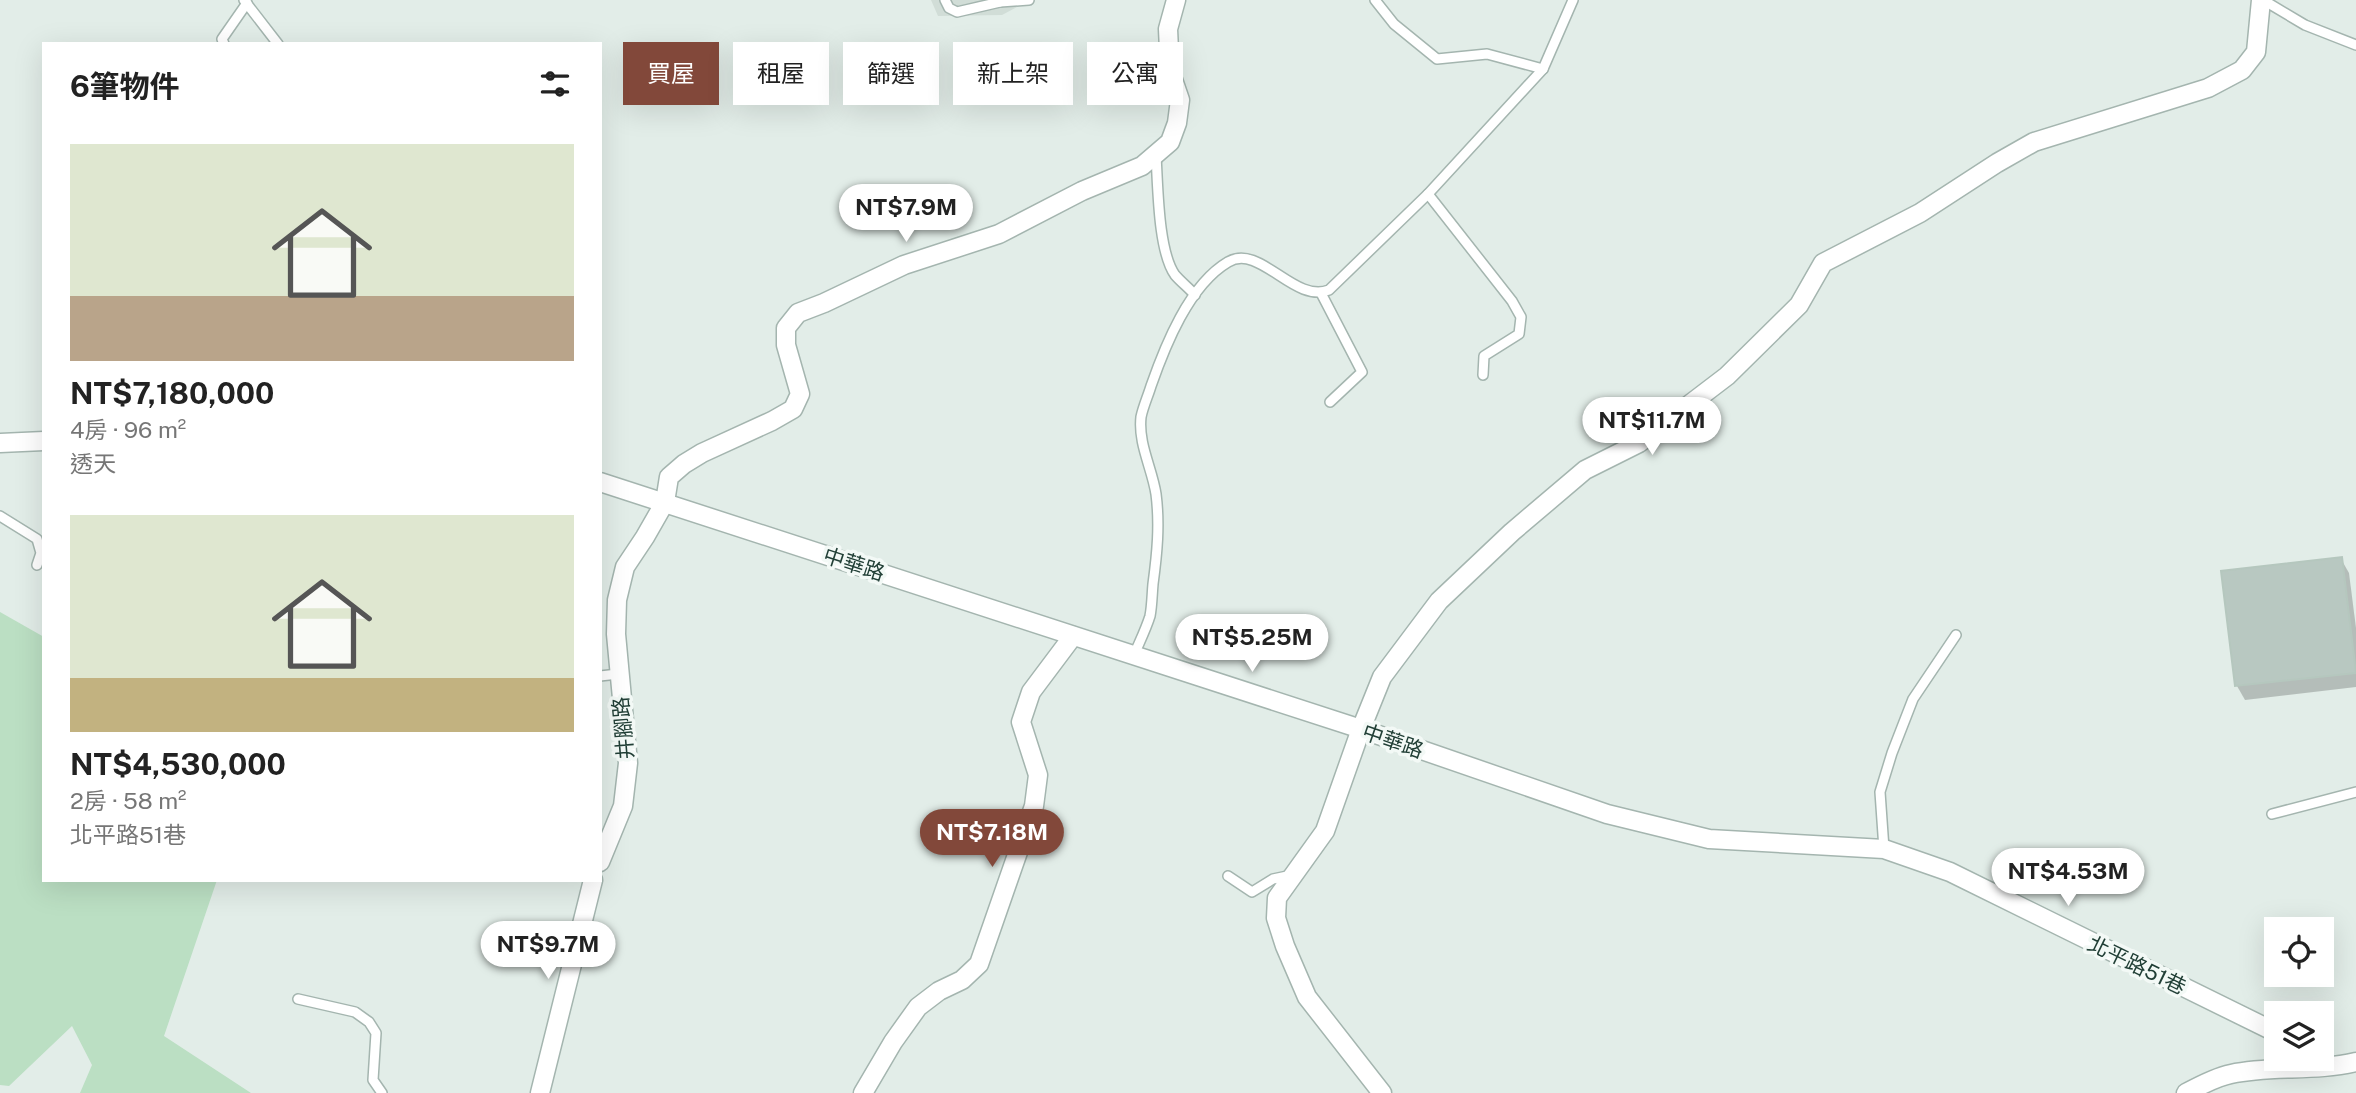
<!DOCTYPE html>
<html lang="zh-TW">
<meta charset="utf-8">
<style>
body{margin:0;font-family:"Public Sans","Noto Sans TC",sans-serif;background:#f6f6f6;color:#222;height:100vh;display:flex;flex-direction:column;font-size:26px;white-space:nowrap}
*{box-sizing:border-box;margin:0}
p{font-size:23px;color:#767676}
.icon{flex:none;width:38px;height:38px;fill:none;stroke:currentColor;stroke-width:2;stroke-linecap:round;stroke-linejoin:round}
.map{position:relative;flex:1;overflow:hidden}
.drawer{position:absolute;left:42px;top:42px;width:560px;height:840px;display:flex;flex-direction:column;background:#fff;border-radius:0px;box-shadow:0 7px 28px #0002}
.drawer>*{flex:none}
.guide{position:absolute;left:623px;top:42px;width:665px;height:63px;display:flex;gap:14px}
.buttons{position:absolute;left:2264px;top:917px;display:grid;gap:14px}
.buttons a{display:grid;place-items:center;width:70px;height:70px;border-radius:0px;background:#fff;box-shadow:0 7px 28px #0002;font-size:35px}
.price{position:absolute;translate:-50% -60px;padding:0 16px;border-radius:24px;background:#fff;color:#222;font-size:23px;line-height:46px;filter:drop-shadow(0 2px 4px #0008)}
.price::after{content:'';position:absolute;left:50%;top:42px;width:21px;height:16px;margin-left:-10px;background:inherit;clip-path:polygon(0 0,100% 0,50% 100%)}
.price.on{background:#82483a;color:#fff}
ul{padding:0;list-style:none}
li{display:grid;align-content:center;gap:14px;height:371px;padding:0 28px}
li span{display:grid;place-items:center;height:217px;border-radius:0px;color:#555}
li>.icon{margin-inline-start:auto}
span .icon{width:126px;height:126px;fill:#fffc;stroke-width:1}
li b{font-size:30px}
h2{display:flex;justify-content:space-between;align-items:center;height:84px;padding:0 28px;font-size:30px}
.tag{padding:0 24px;border-radius:0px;background:#fff;box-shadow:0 7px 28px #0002;font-size:24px;line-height:63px}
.tag.on{background:#82483a;color:#fff}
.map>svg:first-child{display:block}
.built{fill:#d1ddd7}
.green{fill:#bbdfc3}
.shadow{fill:#0003}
.building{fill:#b8c8c1;stroke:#b5c7be;stroke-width:2}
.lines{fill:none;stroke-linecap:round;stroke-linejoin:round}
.lane-casing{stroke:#a4b5af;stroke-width:12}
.street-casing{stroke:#a4b5af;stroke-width:21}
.lane{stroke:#fff;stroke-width:9}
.street{stroke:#fff;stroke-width:18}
.labels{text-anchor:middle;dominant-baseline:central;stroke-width:7;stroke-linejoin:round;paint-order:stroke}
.street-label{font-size:21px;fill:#213f36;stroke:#f3f9f6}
</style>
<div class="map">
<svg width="2356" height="1093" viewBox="0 0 2356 1093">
<rect width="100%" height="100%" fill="#e2ede8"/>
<path class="built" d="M931,0H1030L1002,15L938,16Z"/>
<path class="green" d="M0,612L44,637V880H217L164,1036L251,1093H80L92,1065L72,1026L9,1086L0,1085Z"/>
<path class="shadow" d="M2341,559L2349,573L2356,628V687L2245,700L2237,686L2223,572Z"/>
<path class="building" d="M2342,557L2356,673L2235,686L2221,571Z"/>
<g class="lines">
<g class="lane-casing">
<g id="lane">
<path d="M244,0L278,44"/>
<path d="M945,0L949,8L957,12L1000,2L1001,0"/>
<path d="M1375,0L1394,24L1437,59L1487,54L1543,69"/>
<path d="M2263,0L2305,25L2356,45"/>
<path d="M1000,2L1029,0"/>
<path d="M224,44L222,39L247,3"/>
<path d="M1156,156C1158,186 1158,251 1175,275C1181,282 1189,288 1195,295"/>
<path d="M1428,194L1512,301L1521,317L1519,334L1484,356L1483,375"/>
<path d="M1321,293L1362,372L1330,402"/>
<path d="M0,516L37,539L41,553L37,565"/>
<path d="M1134,655C1139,643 1146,629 1150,616C1152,606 1152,595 1153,584C1157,554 1160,525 1156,494C1152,468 1138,444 1141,417C1143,407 1148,396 1151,386C1165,346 1189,285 1228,262C1260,243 1294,304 1329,290L1428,194L1543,69L1573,0"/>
<path d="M600,676L618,674"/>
<path d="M2272,814L2356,792"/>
<path d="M1884,849L1880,792L1892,753L1913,699L1956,635"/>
<path d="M1228,876L1252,892L1273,879L1292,875"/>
<path d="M298,999L355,1012L369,1022L376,1033L373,1080L382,1093"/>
</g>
</g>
<g class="street-casing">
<g id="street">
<path d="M0,443L44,441"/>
<path d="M600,482L1361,729L1607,814L1709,839L1884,849L1950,872L2277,1033"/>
<path d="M600,862L623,806L628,763L616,634L617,600L625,567L645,537L665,502L669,477L684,464L702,453L772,421L793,409L800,394L786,345V328L798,313L824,303L904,265L999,234L1082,191L1142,166L1170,142L1177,123L1180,100L1170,71L1168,29L1176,0"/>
<path d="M540,1093L593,880"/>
<path d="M863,1093L893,1042L918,1007L939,991L962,980L979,964L1034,806L1038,775L1021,722L1031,692L1073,636"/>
<path d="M1382,1093L1307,997L1285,946L1276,918L1277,898L1325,831L1361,729L1382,677L1439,601L1512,532L1585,470L1639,443L1727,376L1799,305L1823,263L1920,213L1997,163L2034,142L2208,88L2242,70L2256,52L2261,0"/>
<path d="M2186,1093C2199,1086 2216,1077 2231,1074C2272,1065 2315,1072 2356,1062"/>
</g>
</g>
<use href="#lane" class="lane"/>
<use href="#street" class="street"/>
</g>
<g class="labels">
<g class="street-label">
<text transform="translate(854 564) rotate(18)">中華路</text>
<text transform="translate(623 728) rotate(-95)">井腳路</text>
<text transform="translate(1393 741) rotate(19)">中華路</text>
<text transform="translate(2137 965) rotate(26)">北平路51巷</text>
</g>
</g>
</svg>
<div class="buttons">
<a><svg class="icon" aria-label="locate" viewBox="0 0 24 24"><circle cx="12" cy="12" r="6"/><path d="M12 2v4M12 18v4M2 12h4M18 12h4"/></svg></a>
<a><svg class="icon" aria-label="layers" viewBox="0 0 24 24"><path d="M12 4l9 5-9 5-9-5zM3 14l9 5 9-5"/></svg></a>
</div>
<b class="price" style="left:906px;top:244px">NT$7.9M</b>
<b class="price" style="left:1652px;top:457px">NT$11.7M</b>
<b class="price" style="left:1252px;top:674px">NT$5.25M</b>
<b class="price on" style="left:992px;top:869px">NT$7.18M</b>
<b class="price" style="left:2068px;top:908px">NT$4.53M</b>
<b class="price" style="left:548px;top:981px">NT$9.7M</b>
<div class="guide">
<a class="tag on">買屋</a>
<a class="tag">租屋</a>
<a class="tag">篩選</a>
<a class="tag">新上架</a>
<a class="tag">公寓</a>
</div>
<section class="drawer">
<h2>6筆物件<svg class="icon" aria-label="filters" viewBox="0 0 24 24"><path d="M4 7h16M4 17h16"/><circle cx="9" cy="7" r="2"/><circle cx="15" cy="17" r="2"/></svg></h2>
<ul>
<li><span style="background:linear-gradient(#dfe7d0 70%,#b9a48a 0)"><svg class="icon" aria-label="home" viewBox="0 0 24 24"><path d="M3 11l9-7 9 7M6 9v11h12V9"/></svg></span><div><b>NT$7,180,000</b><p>4房 · 96 m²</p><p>透天</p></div></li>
<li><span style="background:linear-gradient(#dfe7d0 75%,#c2b280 0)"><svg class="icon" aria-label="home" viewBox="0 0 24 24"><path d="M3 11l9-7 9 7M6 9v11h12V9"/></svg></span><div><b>NT$4,530,000</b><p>2房 · 58 m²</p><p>北平路51巷</p></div></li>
</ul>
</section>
</div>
